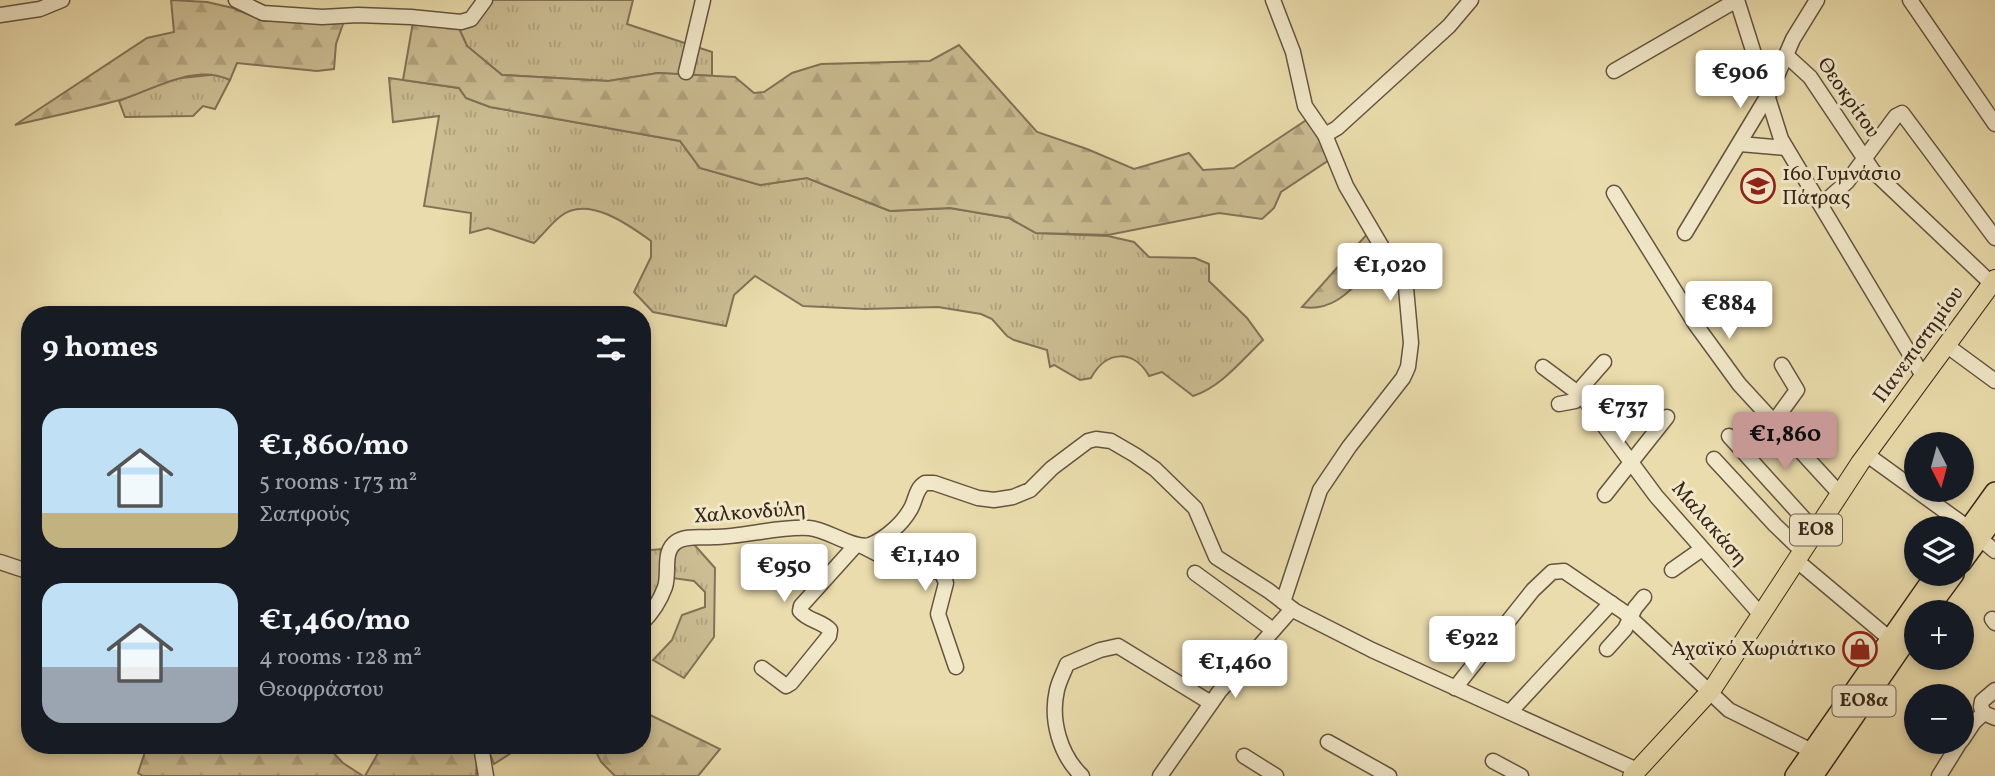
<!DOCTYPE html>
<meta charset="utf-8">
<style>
body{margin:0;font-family:Vollkorn,serif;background:#242831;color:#f1f3f6;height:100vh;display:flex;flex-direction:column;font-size:26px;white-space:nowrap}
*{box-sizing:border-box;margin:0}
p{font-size:23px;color:#9ea1a6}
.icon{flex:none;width:38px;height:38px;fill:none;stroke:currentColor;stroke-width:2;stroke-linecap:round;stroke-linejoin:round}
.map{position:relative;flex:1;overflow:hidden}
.panel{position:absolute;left:21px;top:306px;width:630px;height:448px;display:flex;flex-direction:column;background:#171b24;border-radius:28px;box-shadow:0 4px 10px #0003}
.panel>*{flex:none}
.needle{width:46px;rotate:174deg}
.fabs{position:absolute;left:1904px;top:432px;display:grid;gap:14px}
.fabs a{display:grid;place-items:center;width:70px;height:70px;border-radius:50%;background:#171b24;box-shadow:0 4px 10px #0003;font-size:35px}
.price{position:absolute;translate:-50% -60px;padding:0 16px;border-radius:7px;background:#fff;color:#222;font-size:23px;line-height:46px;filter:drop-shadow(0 2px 4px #0008)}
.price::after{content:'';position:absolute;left:50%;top:42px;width:21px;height:16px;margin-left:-10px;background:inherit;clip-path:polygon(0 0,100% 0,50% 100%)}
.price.on{background:#c59692;color:#111}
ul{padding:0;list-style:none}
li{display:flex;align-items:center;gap:21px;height:175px;padding:0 21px}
li span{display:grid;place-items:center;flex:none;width:196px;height:140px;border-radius:21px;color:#555}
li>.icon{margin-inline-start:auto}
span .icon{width:84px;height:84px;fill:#fffc;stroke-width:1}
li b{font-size:30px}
h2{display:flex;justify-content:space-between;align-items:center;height:84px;padding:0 21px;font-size:30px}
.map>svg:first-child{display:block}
.grass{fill:url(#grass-tufts);stroke:#827257;stroke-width:2}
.forest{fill:url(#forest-firs);stroke:#827257;stroke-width:2}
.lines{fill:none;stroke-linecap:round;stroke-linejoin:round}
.minor-casing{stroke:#65543f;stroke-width:17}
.major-casing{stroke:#39271b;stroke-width:20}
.highway-casing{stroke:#39271b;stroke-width:22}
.minor{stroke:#f1e8c9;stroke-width:14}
.major{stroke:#eadcac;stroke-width:18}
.highway{stroke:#eadcac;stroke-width:19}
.labels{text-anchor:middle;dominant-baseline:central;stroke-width:6;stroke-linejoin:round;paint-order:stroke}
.shield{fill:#f1e8c9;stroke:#70614f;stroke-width:2}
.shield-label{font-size:19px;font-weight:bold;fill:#39271b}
.street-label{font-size:21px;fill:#39271b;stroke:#f1e8c9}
.poi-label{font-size:21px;fill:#39271b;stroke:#f1e8c9;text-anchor:start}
</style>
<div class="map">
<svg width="1995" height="776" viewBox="0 0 1995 776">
<defs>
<pattern id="grass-tufts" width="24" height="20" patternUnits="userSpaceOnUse" patternTransform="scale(1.75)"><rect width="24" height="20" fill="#ccbd93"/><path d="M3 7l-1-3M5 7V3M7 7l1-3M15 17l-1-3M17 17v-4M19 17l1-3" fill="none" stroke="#b0a27e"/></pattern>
<pattern id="forest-firs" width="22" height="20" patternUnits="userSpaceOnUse" patternTransform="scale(1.75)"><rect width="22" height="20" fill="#ccbd93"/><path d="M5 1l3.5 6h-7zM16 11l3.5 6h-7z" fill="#b0a27e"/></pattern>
</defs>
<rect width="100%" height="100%" fill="#eadcac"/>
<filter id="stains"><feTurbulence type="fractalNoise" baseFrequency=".00286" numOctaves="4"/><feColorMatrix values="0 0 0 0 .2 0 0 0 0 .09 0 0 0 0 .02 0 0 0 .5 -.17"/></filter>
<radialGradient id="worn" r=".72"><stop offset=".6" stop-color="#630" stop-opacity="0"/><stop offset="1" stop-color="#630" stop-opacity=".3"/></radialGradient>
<g class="grass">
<path d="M489,0H633L627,24L712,52V76L658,73L609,81L502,75L467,46L457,24Z"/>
<path d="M219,74L230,80L215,109L203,106L193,116L125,117L119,101L172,79Z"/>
<path d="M389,78L459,88L466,98L490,107L680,141L700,168L760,185L807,178L890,211L950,208L1009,218L1036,233L1108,236L1134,242L1149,257L1195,258L1209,264V281L1247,318L1263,340C1242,360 1221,387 1193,396L1162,372L1149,376C1134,349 1106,350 1091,378L1080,380L1054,365L1050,367L1047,350L1014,340L1007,336L992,319L981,314L938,307L865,309L803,306L755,276L734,295L726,326L653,312L634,292L651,257V241C629,225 588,195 561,216C551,223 543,235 534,243L488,228L470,233L471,213L424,206L439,116L393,122Z"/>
<path d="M690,540L715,568L714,637L684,678L653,660L672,640L682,615L705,607V592L694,581L672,578L675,549Z"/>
<path d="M661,549L663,578L642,617V551Z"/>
</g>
<g class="forest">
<path d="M171,0L207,2L233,8L264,21H344L336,44L334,69L317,71L237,63L230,80C193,62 151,92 116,101C83,110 49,117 15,125L147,38L174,32Z"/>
<path d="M413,22L457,24L467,46L502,75L608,81L658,73L735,77L754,93L764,92L792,73L821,64L930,61L959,45L1037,132L1087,149L1134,169L1189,153L1203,170L1234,168L1308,119L1323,142L1329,160L1281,192L1274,208L1262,219L1219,213L1108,235L1036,233L1009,218L950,208L890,211L807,178L760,185L700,168L680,141L490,107L466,98L459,88L403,80Z"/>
<path d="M1368,233L1380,261C1356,283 1337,313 1302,307Z"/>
<path d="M642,711L720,749L698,776H615L601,762L593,746H642Z"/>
<path d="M147,746H180L202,751L205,746H327L343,763L363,776H143L138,773Z"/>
<path d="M382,746H478L476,776H365Z"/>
<path d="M487,746H522L494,764Z"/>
</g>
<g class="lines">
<g class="minor-casing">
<g id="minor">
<path d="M236,0L263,13L322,17L358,15L411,17L461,22L471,19L485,0"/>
<path d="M1273,0L1293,52L1305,106L1325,135L1346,186L1406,288L1411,343L1408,367L1403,378L1349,447L1320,490L1283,602"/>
<path d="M1737,0L1781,139L1923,376"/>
<path d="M1910,0L1995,124"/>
<path d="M0,15L40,9L62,0"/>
<path d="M1787,56L1810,77L1873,171L1992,284"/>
<path d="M1614,71L1737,0"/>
<path d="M686,72L703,0"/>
<path d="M1325,135L1337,128L1449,26L1471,0"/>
<path d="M1740,144L1786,148"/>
<path d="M1614,193L1696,325L1739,384L1840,494"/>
<path d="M1821,205L1847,182L1896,116L1902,113L1995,238"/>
<path d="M1685,233L1770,92L1793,39L1817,0"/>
<path d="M1946,345L1995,381"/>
<path d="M1543,367L1582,396L1656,496L1761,615"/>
<path d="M1559,404L1575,401L1583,386L1604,362"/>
<path d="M1773,423L1797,390L1782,365"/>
<path d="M1729,436L1815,531"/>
<path d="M1866,454L1960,522L1995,551"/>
<path d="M1714,459L1775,525L1802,551"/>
<path d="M1605,495L1667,417"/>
<path d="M862,546L895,563L942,573L946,583L938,614L956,667"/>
<path d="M1796,560L1890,639"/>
<path d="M0,562L30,572"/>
<path d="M1672,570L1702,549"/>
<path d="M1195,573L1273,630"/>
<path d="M1992,619L1995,623"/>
<path d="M642,623C652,613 660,601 665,587C670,572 662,552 676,542C686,535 701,538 713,537C745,537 777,526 809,528C827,529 854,550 870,545C885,539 902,524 910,510C916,501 915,489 925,483H934L978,498L994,500L1013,497L1030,490L1052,468L1088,441L1096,439L1111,441L1135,455L1155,469L1195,508L1216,557L1269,591L1295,611L1372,650L1637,770"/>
<path d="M1607,649L1625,629L1635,608L1644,597"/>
<path d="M762,668L786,686L791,683L829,636L830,630C822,621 808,621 800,611L801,606L856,545"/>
<path d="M1455,688L1533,590L1552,572L1564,571L1624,612L1729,710L1812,751"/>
<path d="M1995,690L1982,701L1981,707L1984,713L1995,718"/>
<path d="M1510,712L1611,603"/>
<path d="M1962,740L1974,722L1984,713"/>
<path d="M1328,742L1389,776"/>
<path d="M481,746L486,776"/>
<path d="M1244,756L1276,776"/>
<path d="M1493,761L1521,776"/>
<path d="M1082,776C1060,755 1050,720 1057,690C1059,681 1064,672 1067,664L1100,650L1118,646L1211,703"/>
<path d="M1160,776L1219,692L1292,609"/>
<path d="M1939,776L1960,742"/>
</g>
</g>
<g class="major-casing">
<path id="major" d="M1632,776L1713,688L1860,463L1995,279"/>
</g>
<g class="highway-casing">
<g id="highway">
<path d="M1962,538L1995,492"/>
<path d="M1962,562L1995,517"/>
<path d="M1926,612L1954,574"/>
<path d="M1795,776L1936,574"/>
<path d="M1813,776L1916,626"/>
</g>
</g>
<use href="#minor" class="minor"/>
<use href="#major" class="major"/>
<use href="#highway" class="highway"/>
</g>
<defs>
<g id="school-ring" transform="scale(1.75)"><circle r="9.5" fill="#f1e8c9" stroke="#8f2418" stroke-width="1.5"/><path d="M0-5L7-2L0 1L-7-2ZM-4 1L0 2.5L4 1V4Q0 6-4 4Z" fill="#8f2418"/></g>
<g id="shop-ring" transform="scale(1.75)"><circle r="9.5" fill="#f1e8c9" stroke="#8f2418" stroke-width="1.5"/><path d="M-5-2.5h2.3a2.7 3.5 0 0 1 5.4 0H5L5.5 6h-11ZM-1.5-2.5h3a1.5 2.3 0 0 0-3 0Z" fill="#8f2418"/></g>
</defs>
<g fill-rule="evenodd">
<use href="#school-ring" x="1758" y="186"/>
<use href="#shop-ring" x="1860" y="649"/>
</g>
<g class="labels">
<g class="shield">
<rect x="1790" y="514.5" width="52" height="31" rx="5"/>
<rect x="1832.5" y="685.5" width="63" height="31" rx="5"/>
</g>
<g class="shield-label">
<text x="1816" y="530">ΕΟ8</text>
<text x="1864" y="701">ΕΟ8α</text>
</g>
<g class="street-label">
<text transform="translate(1848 98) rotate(55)">Θεοκρίτου</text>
<text transform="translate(1919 345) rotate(-54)">Πανεπιστημίου</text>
<text transform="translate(750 513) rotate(-4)">Χαλκονδύλη</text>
<text transform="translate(1709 524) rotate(49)">Μαλακάση</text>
</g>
<g class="poi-label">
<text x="1782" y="174">16ο Γυμνάσιο<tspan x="1782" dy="24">Πάτρας</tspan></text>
<text x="1836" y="649" text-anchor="end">Αχαϊκό Χωριάτικο</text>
</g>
</g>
<rect width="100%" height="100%" filter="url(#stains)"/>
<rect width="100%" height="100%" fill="url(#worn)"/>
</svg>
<div class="fabs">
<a><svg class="needle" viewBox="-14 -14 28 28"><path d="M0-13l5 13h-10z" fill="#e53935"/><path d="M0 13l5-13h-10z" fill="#9ea1a6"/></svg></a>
<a><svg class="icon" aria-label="layers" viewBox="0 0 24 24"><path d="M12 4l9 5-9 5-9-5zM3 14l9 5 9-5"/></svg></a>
<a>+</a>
<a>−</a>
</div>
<b class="price" style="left:1740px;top:110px">€906</b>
<b class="price" style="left:1390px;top:303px">€1,020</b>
<b class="price" style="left:1729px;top:341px">€884</b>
<b class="price" style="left:1623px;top:445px">€737</b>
<b class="price on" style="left:1785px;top:472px">€1,860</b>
<b class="price" style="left:925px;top:593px">€1,140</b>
<b class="price" style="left:784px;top:604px">€950</b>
<b class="price" style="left:1472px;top:676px">€922</b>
<b class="price" style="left:1235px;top:700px">€1,460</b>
<section class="panel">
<h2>9 homes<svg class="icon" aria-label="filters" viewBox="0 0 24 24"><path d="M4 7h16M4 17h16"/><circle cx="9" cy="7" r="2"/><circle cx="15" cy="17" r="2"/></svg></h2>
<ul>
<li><span style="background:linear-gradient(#bfe0f5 75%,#c2b280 0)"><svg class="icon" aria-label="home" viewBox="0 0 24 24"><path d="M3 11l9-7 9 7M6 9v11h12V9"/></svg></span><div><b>€1,860/mo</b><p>5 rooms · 173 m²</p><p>Σαπφούς</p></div></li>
<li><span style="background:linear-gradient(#bfe0f5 60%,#9aa5b1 0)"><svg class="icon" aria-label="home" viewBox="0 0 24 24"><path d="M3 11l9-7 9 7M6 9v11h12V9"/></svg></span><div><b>€1,460/mo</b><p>4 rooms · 128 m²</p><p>Θεοφράστου</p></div></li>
</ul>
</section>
</div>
